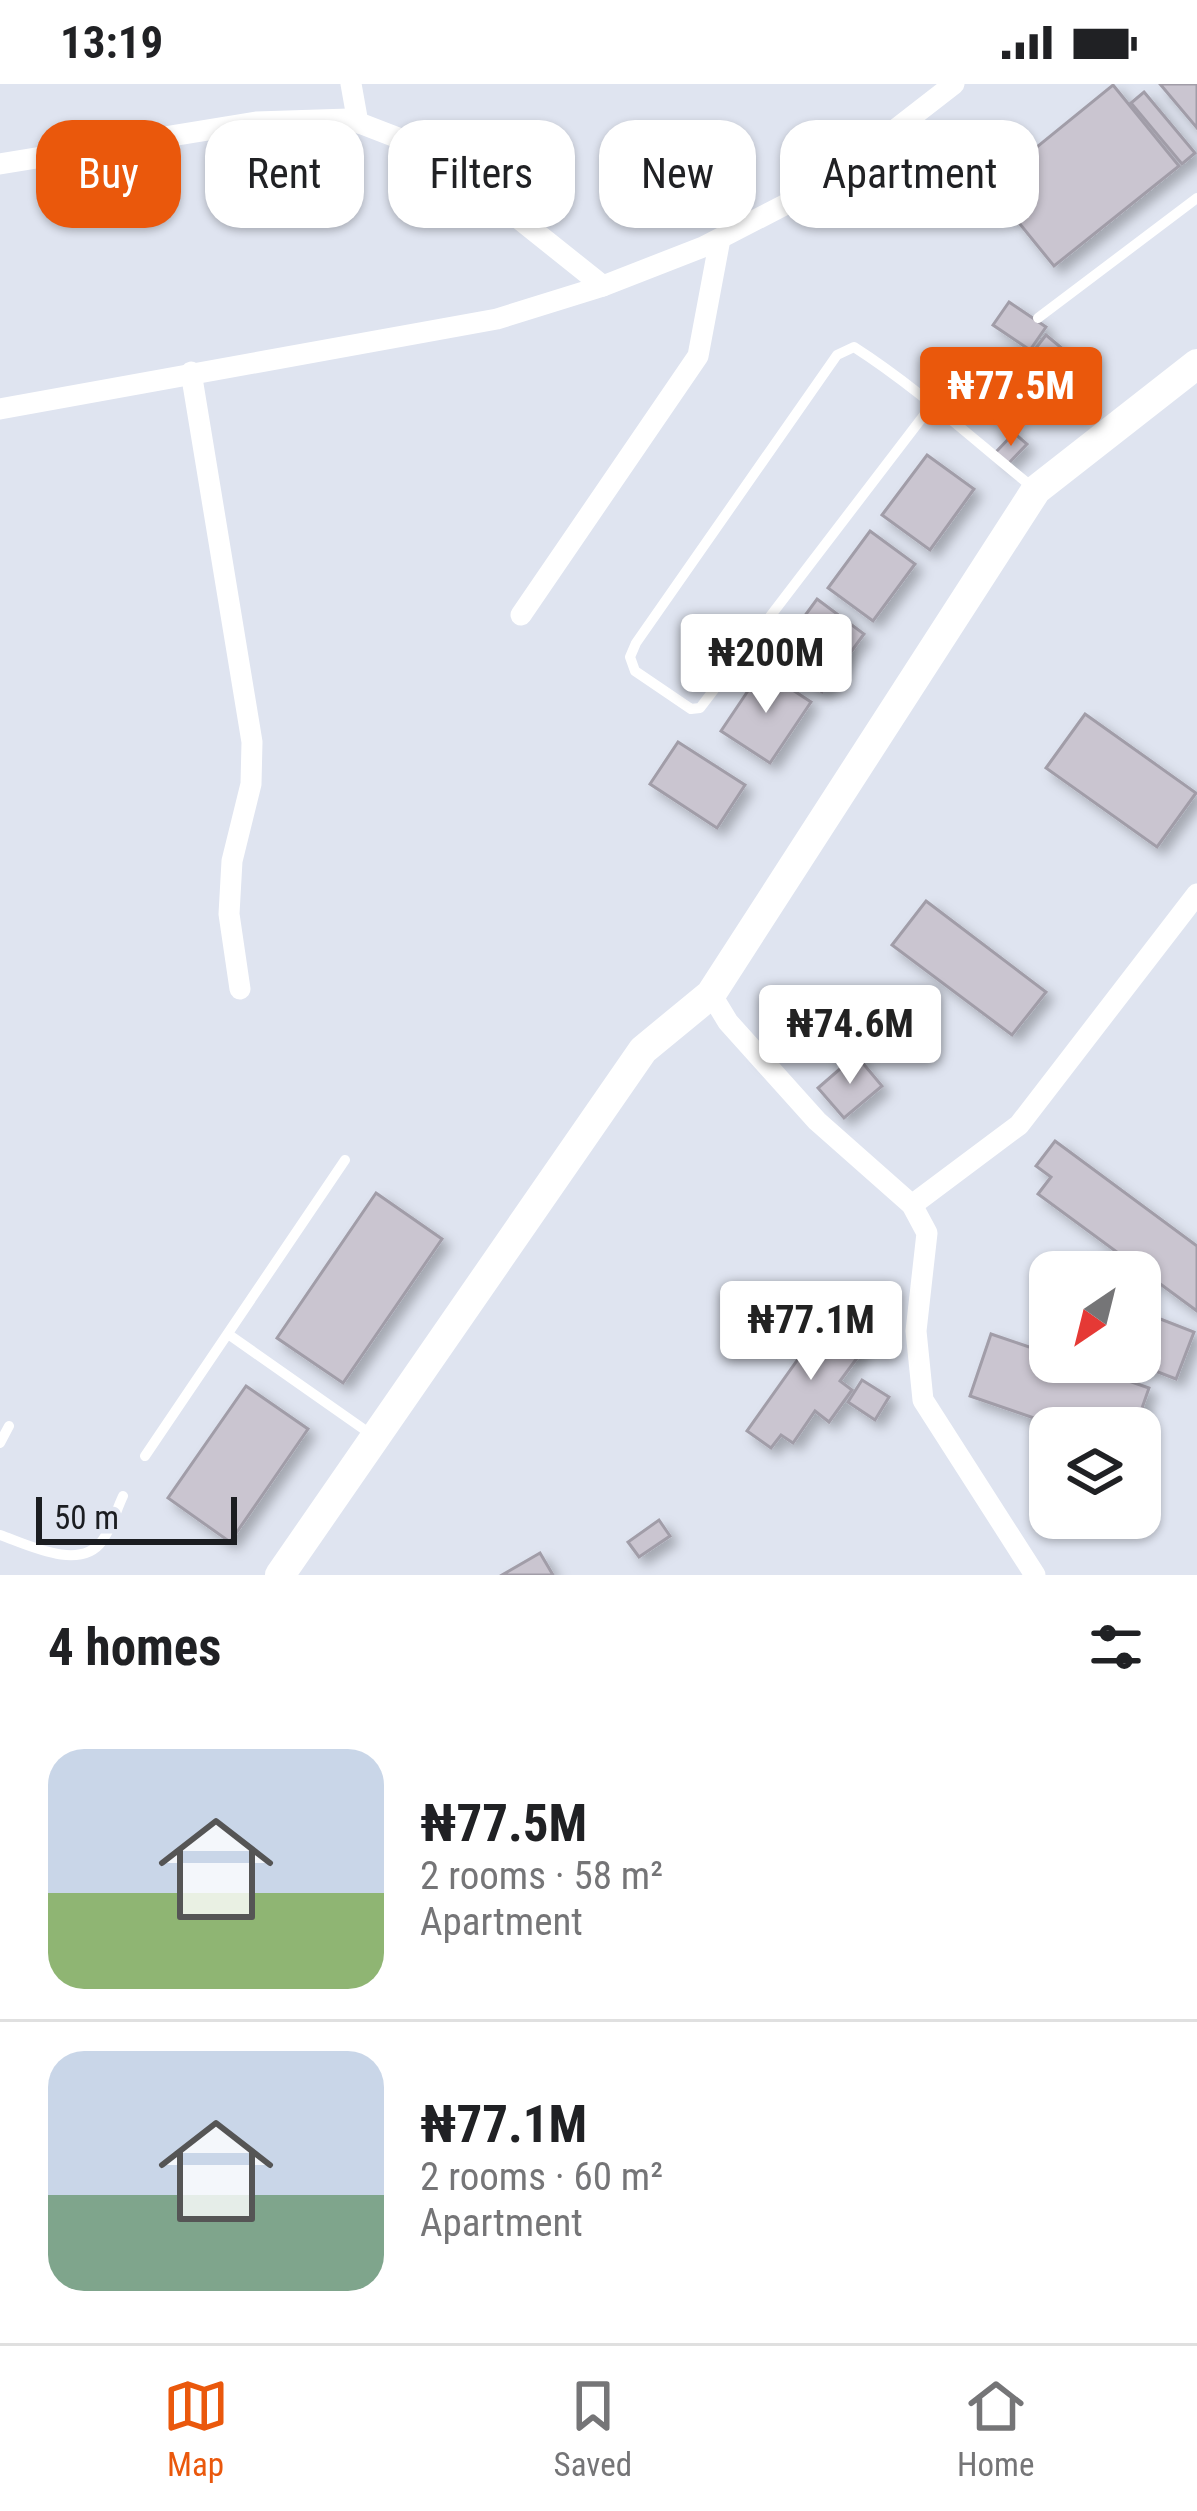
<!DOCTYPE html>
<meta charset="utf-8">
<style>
body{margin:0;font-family:"Roboto Condensed",sans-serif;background:#f6f6f6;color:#202124;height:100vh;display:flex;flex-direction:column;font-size:45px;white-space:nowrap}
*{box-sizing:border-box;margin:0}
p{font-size:39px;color:#757577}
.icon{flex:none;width:66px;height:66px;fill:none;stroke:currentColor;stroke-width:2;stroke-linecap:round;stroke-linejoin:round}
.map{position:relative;height:1491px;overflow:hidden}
.panel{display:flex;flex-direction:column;background:#fff;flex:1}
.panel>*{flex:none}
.hud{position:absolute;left:36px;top:36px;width:1125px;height:108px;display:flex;gap:24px}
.needle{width:78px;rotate:215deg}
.buttons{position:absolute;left:1029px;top:1167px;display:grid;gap:24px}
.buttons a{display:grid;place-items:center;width:132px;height:132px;border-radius:24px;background:#fff;box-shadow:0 3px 9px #0004;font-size:60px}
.scale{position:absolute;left:36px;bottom:30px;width:201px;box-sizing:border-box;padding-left:12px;border:6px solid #1b1d21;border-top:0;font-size:33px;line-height:42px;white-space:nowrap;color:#1b1d21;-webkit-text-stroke:9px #dfe4f0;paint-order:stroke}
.price{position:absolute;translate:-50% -102px;padding:0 27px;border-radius:12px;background:#fff;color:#222;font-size:39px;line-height:78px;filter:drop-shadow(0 3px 6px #0008)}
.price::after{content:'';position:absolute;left:50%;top:72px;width:36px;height:27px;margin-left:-18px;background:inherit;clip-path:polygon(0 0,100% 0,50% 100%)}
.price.current{background:#ea580c;color:#fff}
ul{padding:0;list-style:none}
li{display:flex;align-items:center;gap:36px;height:300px;padding:0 48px}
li+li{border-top:3px solid #e0e0e0}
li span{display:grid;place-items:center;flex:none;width:336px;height:240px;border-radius:36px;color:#555}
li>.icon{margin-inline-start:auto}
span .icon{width:144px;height:144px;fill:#fffc;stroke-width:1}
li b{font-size:51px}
h2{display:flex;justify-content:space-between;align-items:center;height:144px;padding:0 48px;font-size:51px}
.chip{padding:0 42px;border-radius:36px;background:#fff;box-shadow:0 3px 9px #0004;font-size:42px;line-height:108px}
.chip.current{background:#ea580c;color:#fff}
.status{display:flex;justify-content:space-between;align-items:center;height:84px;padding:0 60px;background:#fff;direction:ltr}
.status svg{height:33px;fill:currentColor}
.tab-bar{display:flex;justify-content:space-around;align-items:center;height:168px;border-top:3px solid #e0e0e0;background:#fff;font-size:33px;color:#757577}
.tab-bar a{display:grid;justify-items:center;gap:6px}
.tab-bar .current{color:#ea580c}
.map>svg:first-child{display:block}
.building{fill:#cac5d0;stroke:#a19da8;stroke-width:3;filter:url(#shadow)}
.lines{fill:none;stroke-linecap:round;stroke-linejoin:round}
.lane{stroke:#fff;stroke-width:10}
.street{stroke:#fff;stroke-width:21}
.secondary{stroke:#fff;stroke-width:30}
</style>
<div class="status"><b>13:19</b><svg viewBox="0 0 49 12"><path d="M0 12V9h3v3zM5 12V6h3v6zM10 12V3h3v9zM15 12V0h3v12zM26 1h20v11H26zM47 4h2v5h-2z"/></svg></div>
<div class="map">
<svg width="1197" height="1491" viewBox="0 0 1197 1491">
<defs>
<filter id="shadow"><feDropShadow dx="7" dy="7" stdDeviation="6" flood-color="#0004"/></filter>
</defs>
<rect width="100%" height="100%" fill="#dfe4f0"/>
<g class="building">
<path d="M1160,0H1197V44Z"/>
<path d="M1113,1L1179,82L1054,182L989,102Z"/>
<path d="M1144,8L1195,69L1182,80L1131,19Z"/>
<path d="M1009,218L1046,243L1030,266L993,241Z"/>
<path d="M1046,251L1070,271L1056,288L1032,269Z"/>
<path d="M1014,349L1027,360L1007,381L995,369Z"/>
<path d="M927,371L974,405L930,466L882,431Z"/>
<path d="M870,447L915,480L873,537L828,504Z"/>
<path d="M817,515L864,550L822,608L774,574Z"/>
<path d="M762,586L811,618L770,679L721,647Z"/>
<path d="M1085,630L1196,709L1157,763L1046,684Z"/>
<path d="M678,658L745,701L717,744L650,700Z"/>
<path d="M926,817L1046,908L1012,951L892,861Z"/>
<path d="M856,971L882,1002L844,1034L818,1004Z"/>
<path d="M1055,1057L1197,1162V1227L1038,1110L1051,1093L1036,1082Z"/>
<path d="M376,1109L442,1155L343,1299L277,1254Z"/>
<path d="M835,1223L860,1241L849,1256L863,1266L840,1297L852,1306L829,1338L815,1327L793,1359L781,1351L771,1364L747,1347Z"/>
<path d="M1145,1229L1194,1248L1176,1295L1132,1278H1140V1240Z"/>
<path d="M991,1250L1050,1270V1278H1074L1149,1304L1135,1344H1063L970,1312Z"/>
<path d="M862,1296L889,1313L875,1336L848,1318Z"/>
<path d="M246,1302L308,1345L230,1458L168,1414Z"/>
<path d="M659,1436L670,1452L639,1473L628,1458Z"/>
<path d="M540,1469L553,1491H502Z"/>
</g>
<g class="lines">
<g class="lane">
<path d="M1038,234L1197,114"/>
<path d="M931,322L700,624L691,625L635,587L630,573L636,559L837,271L854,263C918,304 976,358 1036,406"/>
<path d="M228,1250L372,1351"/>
<path d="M0,1359L9,1342"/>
<path d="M145,1372L345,1076"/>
<path d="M0,1451C26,1460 80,1488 102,1457C111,1445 116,1427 123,1412"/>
</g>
<g class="street">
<path d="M351,0L358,39"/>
<path d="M0,80L256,38L349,35L406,57L459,87L603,202"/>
<path d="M191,288L252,658L251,700L232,777L229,830L240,905"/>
<path d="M0,325L497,235L603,202L703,163L798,114L878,59L954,0"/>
<path d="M521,531L698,272L720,155"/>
<path d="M711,910L728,938L817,1037L912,1121L927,1149L916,1247L923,1316L1035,1491"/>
<path d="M912,1121L1019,1041L1197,810"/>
</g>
<path class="secondary" d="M280,1491L643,966L711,910L1036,406L1197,280"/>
</g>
</svg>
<div class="buttons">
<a><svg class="needle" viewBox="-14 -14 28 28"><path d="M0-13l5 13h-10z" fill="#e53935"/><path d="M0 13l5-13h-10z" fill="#757577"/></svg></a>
<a><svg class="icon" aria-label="layers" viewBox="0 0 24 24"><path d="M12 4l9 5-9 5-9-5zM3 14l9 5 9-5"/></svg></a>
</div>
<div class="scale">50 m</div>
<b class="price current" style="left:1011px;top:365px">₦77.5M</b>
<b class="price" style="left:766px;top:632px">₦200M</b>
<b class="price" style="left:850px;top:1003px">₦74.6M</b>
<b class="price" style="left:811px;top:1299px">₦77.1M</b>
<div class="hud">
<a class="chip current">Buy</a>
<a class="chip">Rent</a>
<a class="chip">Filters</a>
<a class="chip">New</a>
<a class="chip">Apartment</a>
</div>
</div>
<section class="panel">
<h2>4 homes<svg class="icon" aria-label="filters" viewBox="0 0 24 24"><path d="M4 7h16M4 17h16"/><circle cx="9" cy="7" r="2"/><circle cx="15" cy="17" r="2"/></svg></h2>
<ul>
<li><span style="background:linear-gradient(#c9d6e8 60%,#8fb573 0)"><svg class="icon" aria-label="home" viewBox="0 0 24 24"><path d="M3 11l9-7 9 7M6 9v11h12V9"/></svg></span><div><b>₦77.5M</b><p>2 rooms · 58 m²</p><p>Apartment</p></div></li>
<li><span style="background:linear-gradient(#c9d6e8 60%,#7fa58c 0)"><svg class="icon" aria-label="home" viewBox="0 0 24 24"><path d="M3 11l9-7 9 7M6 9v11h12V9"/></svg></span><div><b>₦77.1M</b><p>2 rooms · 60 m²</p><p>Apartment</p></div></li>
</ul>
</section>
<nav class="tab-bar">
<a class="current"><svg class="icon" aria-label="map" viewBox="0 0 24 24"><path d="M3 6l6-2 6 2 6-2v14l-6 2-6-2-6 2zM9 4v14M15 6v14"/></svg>Map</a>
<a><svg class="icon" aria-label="saved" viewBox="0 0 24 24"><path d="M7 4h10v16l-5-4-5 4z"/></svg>Saved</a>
<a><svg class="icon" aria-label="home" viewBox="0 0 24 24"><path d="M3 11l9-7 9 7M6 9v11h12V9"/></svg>Home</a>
</nav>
